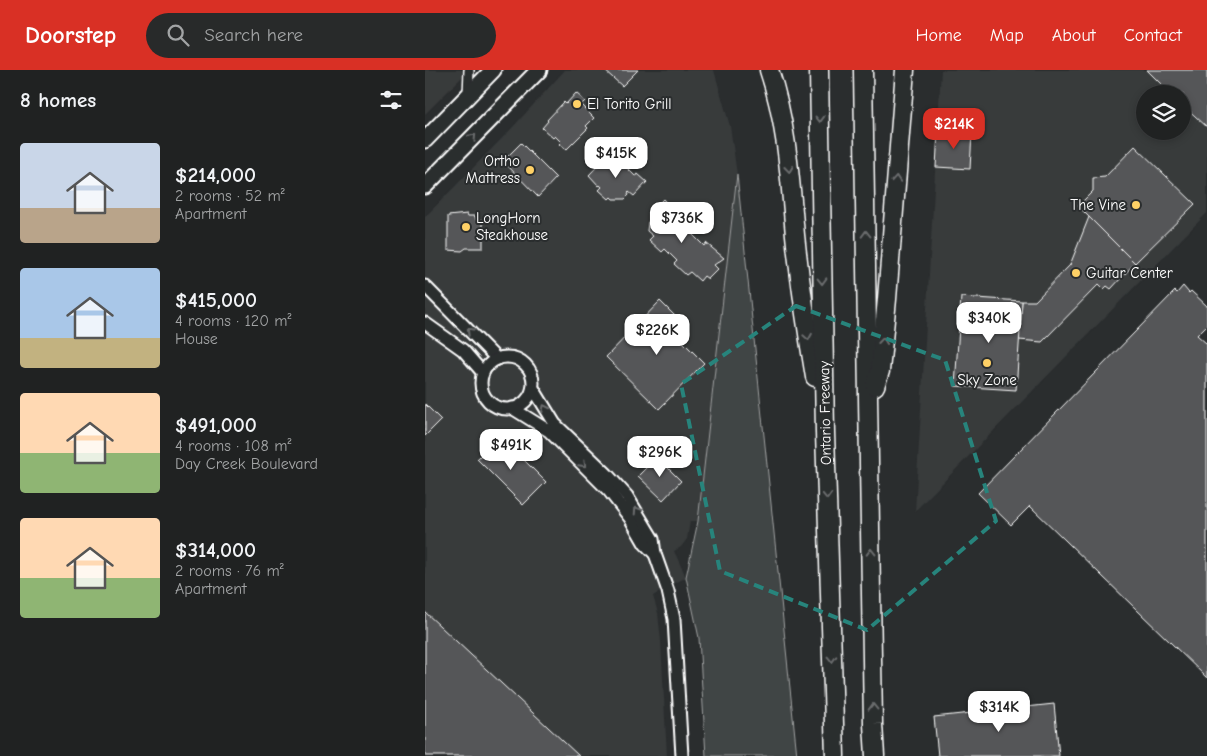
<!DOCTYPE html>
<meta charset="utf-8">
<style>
body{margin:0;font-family:"Comic Neue",sans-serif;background:#282a2a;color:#f1f3f6;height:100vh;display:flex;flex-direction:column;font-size:19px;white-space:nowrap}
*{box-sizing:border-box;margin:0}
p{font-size:16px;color:#a2a4a5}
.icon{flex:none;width:28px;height:28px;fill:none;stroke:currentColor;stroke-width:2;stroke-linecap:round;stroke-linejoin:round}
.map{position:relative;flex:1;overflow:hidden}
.details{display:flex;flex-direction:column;background:#202222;width:425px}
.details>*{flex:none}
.fabs{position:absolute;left:711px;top:15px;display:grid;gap:10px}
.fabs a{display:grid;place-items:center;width:55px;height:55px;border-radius:50%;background:#202222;box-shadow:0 2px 8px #0003,0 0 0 1px #3d3f40;font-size:25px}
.price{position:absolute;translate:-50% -42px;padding:0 11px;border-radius:10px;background:#fff;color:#222;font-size:16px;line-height:32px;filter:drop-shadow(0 1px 2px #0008)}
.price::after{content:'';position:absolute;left:50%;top:30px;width:15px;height:11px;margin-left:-8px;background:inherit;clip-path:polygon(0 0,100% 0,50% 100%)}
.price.active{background:#d93025;color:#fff}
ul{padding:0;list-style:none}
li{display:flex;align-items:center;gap:15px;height:125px;padding:0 20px}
li span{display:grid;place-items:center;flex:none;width:140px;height:100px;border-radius:5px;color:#555}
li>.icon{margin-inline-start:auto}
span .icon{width:60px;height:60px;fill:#fffc;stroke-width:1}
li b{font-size:21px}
h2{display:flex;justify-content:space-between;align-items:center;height:60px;padding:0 20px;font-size:21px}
header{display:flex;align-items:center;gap:30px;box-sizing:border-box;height:70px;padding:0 25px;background:#d93025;color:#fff}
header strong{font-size:24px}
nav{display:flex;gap:28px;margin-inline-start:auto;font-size:18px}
.search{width:350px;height:45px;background:#282a2a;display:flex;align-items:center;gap:12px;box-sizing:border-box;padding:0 18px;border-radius:28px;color:#a2a4a5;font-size:19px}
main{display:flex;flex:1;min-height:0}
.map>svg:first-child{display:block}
.built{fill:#373a3b;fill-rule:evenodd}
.green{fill:#414445;stroke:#a0a2a2}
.building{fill:#555758;stroke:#fff}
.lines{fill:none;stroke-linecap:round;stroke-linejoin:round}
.minor-casing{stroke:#fff;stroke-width:12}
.tertiary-casing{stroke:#fff;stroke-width:15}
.primary-casing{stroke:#fff;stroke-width:19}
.motorway-casing{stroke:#fff;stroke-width:21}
.minor{stroke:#2a2d2e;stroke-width:9}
.tertiary{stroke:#2a2d2e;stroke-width:11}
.primary{stroke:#2a2d2e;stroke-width:15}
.motorway{stroke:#2a2d2e;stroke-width:18}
.oneway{stroke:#6a6c6d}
.marked{fill:none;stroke:#27847c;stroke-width:4;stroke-dasharray:10 6;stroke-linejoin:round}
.poi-dot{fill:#ffd166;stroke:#2a2d2e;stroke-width:2}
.labels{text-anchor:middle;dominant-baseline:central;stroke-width:4;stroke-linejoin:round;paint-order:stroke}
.poi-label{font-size:15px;fill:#fff;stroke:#2a2d2e;text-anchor:start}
.street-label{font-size:15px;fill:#fff;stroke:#2a2d2e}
</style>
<header>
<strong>Doorstep</strong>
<div class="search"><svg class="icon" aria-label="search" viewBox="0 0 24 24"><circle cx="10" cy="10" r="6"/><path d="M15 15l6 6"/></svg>Search here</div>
<nav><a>Home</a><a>Map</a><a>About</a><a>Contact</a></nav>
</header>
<main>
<section class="details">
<h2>8 homes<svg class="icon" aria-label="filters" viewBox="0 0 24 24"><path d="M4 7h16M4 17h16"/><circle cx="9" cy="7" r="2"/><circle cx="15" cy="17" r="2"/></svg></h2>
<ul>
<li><span style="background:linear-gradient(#c9d6e8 65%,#b9a48a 0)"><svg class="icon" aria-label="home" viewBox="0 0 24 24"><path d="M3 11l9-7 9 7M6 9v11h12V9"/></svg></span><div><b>$214,000</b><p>2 rooms · 52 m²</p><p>Apartment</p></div></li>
<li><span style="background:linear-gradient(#a9c7e8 70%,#c2b280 0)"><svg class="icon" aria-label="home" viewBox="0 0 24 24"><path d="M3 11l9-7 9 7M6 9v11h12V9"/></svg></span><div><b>$415,000</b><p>4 rooms · 120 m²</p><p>House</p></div></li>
<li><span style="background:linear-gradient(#ffd9b3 60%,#8fb573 0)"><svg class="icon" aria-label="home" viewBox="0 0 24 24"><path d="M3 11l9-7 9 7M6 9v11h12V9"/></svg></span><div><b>$491,000</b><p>4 rooms · 108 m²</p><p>Day Creek Boulevard</p></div></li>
<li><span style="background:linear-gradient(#ffd9b3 60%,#8fb573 0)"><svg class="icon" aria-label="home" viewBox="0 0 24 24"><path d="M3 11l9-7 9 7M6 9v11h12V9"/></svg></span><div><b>$314,000</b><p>2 rooms · 76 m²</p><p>Apartment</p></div></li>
</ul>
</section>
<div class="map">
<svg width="782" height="686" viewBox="0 0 782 686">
<rect width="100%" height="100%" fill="#2a2d2e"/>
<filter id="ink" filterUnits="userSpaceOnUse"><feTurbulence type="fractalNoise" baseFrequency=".02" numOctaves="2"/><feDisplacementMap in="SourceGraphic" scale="10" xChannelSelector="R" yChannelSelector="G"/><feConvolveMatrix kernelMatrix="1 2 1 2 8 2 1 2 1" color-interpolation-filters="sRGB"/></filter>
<g filter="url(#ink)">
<g class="built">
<path d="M0,0H44L0,44Z"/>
<path d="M140,0H289L305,56L312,104L296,258L273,451H265L262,469L256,477L249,481L261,507L228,526L233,543L236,571L242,686H0V147L87,58Z"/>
<path d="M516,0H782V143L490,441ZM720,24H758V61H720Z"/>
</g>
<path class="green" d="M312,104L372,686H281L274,568L261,507L273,451Z"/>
<g class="building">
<path d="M179,0H213L197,16Z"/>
<path d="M722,0H782V57L758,35V24H746Z"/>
<path d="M151,23L160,31L156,35L169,48L161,56L163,58L141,80L134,74L136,72L130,66L128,68L117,58L123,51L122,50L139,32L141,34Z"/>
<path d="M513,61L547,62L545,99L511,97Z"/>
<path d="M96,73L131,108L113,127L78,91Z"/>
<path d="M710,76L770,134L710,193L653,136L668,121V108L680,107Z"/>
<path d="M186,82L210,106L213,104L222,112L209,126L204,122L203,123L204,125L200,129H188L186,127L184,129L174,120L177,117L175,115L174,116L164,105Z"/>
<path d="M238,129L246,138L244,140L247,144L279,176L281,173L299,188L289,195L293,199L283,209L279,206L275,211L265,202L261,205L249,194L252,191L240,179L237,182L224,170L228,166L222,161L223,152L229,146L225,142Z"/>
<path d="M42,144L43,146H50L51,150H58V178H41L37,181L23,180V146Z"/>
<path d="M664,147L710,193L686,219L682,216L679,219L674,214L617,272L594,270L597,231H610L645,195Z"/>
<path d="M758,216L764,223L766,221L782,236V255L772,265L782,274V608L605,436L586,455L553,423L750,221L752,223Z"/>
<path d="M536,227L597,231L591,320L530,316Z"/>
<path d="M235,231L265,261L256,270L279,293L234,339L181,287Z"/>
<path d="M0,334L16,350L0,366Z"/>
<path d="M75,366L121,412L98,435L52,389Z"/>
<path d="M232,387L256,411L238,430L213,406Z"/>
<path d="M0,542L154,686H0Z"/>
<path d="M629,634L634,686H513L509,647Z"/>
</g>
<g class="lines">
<g class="minor-casing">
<path id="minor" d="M43,25L44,0"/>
</g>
<g class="tertiary-casing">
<g id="tertiary">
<path d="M0,216L72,289"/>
<path d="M0,253L38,280L58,303"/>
<circle cx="82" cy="313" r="26"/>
<path d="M108,318L130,354L182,404L202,426L228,469L230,484L243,521L249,549L257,686"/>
<path d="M87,338L124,361L184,421L205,448L220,474L230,484"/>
</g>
</g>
<g class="primary-casing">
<g id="primary">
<path d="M0,70L68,0"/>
<path d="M0,116L114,0"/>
</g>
</g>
<g class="motorway-casing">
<g id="motorway">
<path d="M344,0C362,53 365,109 370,165C375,213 382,260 390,307"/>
<path d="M394,0L400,362L410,686"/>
<path d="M438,0L448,654L450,686"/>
<path d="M450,316L455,301L462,229L480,0"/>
</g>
</g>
<use href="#minor" class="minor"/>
<use href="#tertiary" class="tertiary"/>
<use href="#primary" class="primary"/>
<use href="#motorway" class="motorway"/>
</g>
<defs><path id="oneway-chevron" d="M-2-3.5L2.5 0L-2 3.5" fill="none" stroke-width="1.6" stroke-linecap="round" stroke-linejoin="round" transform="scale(1.25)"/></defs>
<g class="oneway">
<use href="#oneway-chevron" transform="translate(395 49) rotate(89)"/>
<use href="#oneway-chevron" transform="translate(48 67) rotate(-46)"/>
<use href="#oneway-chevron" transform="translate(364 99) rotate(84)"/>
<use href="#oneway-chevron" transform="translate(471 109) rotate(-86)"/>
<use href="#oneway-chevron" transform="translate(441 164) rotate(-91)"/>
<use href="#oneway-chevron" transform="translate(397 211) rotate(89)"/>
<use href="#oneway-chevron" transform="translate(45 261) rotate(-135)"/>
<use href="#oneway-chevron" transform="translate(383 267) rotate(80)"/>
<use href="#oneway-chevron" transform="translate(458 271) rotate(-84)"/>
<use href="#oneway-chevron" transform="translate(120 338) rotate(-117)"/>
<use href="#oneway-chevron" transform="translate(158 394) rotate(45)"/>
<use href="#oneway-chevron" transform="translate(402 426) rotate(88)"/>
<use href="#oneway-chevron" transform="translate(212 440) rotate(-123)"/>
<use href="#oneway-chevron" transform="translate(446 482) rotate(-91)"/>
<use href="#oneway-chevron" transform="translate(407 589) rotate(88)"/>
<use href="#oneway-chevron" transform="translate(448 637) rotate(-91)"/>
</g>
</g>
<path class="marked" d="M371,236L520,290L571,451L442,560L295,501L256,314Z"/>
<g class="poi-dot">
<circle cx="152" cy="34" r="5"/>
<circle cx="105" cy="100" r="5"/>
<circle cx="711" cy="135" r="5"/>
<circle cx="41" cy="157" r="5"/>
<circle cx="651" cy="203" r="5"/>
<circle cx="562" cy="293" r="5"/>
</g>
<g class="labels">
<g class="poi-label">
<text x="162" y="34">El Torito Grill</text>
<text x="95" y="91" text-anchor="end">Ortho<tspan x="95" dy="17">Mattress</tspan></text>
<text x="701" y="135" text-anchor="end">The Vine</text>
<text x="51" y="148">LongHorn<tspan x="51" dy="17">Steakhouse</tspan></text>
<text x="661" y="203">Guitar Center</text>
<text x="562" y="310" text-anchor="middle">Sky Zone</text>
</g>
<g class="street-label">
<text transform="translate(400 343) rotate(-91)">Ontario Freeway</text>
</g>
</g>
</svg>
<div class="fabs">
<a><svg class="icon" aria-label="layers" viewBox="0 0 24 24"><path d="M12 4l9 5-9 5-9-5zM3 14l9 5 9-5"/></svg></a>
</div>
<b class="price active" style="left:529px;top:80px">$214K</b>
<b class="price" style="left:191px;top:109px">$415K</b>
<b class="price" style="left:257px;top:174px">$736K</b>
<b class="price" style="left:564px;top:274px">$340K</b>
<b class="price" style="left:232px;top:286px">$226K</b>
<b class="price" style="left:86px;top:401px">$491K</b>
<b class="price" style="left:235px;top:408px">$296K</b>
<b class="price" style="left:574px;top:663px">$314K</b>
</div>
</main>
